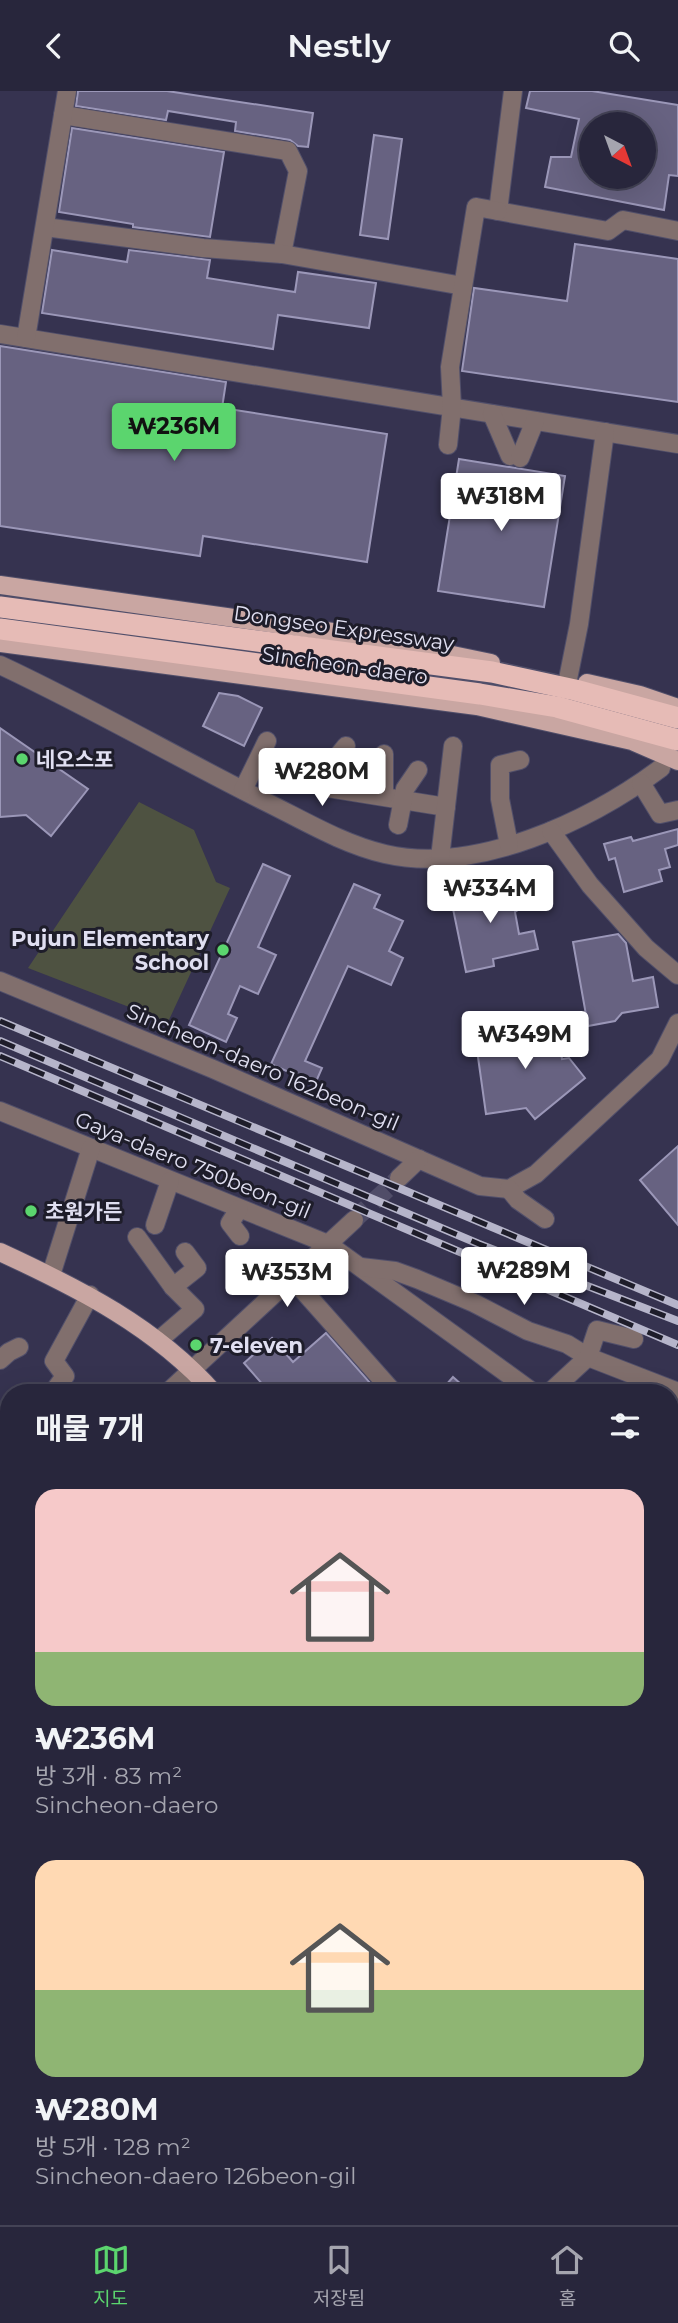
<!DOCTYPE html>
<html lang="ko">
<meta charset="utf-8">
<style>
body{margin:0;font-family:Montserrat,"Noto Sans KR",sans-serif;background:#302e43;color:#f1f3f6;height:100vh;display:flex;flex-direction:column;font-size:26px;white-space:nowrap}
*{box-sizing:border-box;margin:0}
p{font-size:23px;color:#a5a5af}
.icon{flex:none;width:38px;height:38px;fill:none;stroke:currentColor;stroke-width:2;stroke-linecap:round;stroke-linejoin:round}
.map{position:relative;flex:1;overflow:hidden}
.side{position:absolute;left:0px;top:1293px;width:679px;height:842px;display:flex;flex-direction:column;background:#28263c;border-radius:28px 28px 0 0;box-shadow:0 7px 28px #0002,0 0 0 2px #444356}
.side>*{flex:none}
.needle{width:46px;rotate:139deg}
.buttons{position:absolute;left:579px;top:21px;display:grid;gap:14px}
.buttons a{display:grid;place-items:center;width:77px;height:77px;border-radius:50%;background:#28263c;box-shadow:0 7px 28px #0002,0 0 0 2px #444356;font-size:35px}
.price{position:absolute;translate:-50% -60px;padding:0 16px;border-radius:7px;background:#fff;color:#222;font-size:23px;line-height:46px;filter:drop-shadow(0 2px 4px #0008)}
.price::after{content:'';position:absolute;left:50%;top:42px;width:21px;height:16px;margin-left:-10px;background:inherit;clip-path:polygon(0 0,100% 0,50% 100%)}
.price.selected{background:#5bd56e;color:#111}
ul{padding:0;list-style:none}
li{display:grid;align-content:center;gap:14px;height:371px;padding:0 35px}
li span{display:grid;place-items:center;height:217px;border-radius:21px;color:#555}
li>.icon{margin-inline-start:auto}
span .icon{width:126px;height:126px;fill:#fffc;stroke-width:1}
li b{font-size:30px}
h2{display:flex;justify-content:space-between;align-items:center;height:84px;padding:0 35px;font-size:30px}
header{display:flex;justify-content:space-between;align-items:center;height:91px;padding:0 35px;background:#28263c;font-size:32px;font-weight:600}
.dock{display:flex;justify-content:space-around;align-items:center;height:98px;border-top:2px solid #444356;background:#28263c;font-size:19px;color:#a5a5af}
.dock a{display:grid;justify-items:center;gap:4px}
.dock .selected{color:#5bd56e}
.map>svg:first-child{display:block}
.green{fill:#4e5241}
.building{fill:#676281;stroke:#9b97b8;stroke-width:2;fill-rule:evenodd}
.lines{fill:none;stroke-linecap:round;stroke-linejoin:round}
.minor-tunnel{stroke:#504d68;stroke-width:18;stroke-dasharray:18 9;stroke-linecap:butt}
.minor-casing{stroke:#514f6a;stroke-width:20}
.major-casing{stroke:#514f6a;stroke-width:20}
.highway-casing{stroke:#514f6a;stroke-width:24}
.minor{stroke:#816f6d;stroke-width:18}
.major{stroke:#c9a6a2;stroke-width:18}
.highway{stroke:#e6bbb6;stroke-width:21}
.rail-casing{stroke:#b6b5ca;stroke-width:8}
.rail{stroke:#1e1d2a;stroke-width:5;stroke-dasharray:16;stroke-linecap:butt}
.poi-dot{fill:#5bd56e;stroke:#1e1d2a;stroke-width:2.5}
.labels{text-anchor:middle;dominant-baseline:central;stroke-width:6;stroke-linejoin:round;paint-order:stroke}
.street-label{font-size:21px;fill:#e0dff1;stroke:#1e1d2a}
.poi-label{font-size:21px;font-weight:bold;fill:#e0dff1;stroke:#1e1d2a;text-anchor:start}
</style>
<header><svg class="icon" aria-label="back" viewBox="0 0 24 24"><path d="M15 5l-7 7 7 7"/></svg>Nestly<svg class="icon" aria-label="search" viewBox="0 0 24 24"><circle cx="10" cy="10" r="6"/><path d="M15 15l6 6"/></svg></header>
<div class="map">
<svg width="678" height="2134" viewBox="0 0 678 2134">
<rect width="100%" height="100%" fill="#363350"/>
<path class="green" d="M139,711L194,739L216,791L230,797L168,931L28,877Z"/>
<g class="building">
<path d="M78,0H167L313,22L308,56L298,55L290,49L235,40L236,31L168,20L166,29L76,15Z"/>
<path d="M530,0H592L678,14V85L669,84L664,119L545,96L551,66H571L579,28L526,17ZM592,33H644V86H592Z"/>
<path d="M72,37L224,61L210,146L133,136V133L59,121Z"/>
<path d="M374,44L402,48L388,148L360,144Z"/>
<path d="M575,153L678,168V311L462,280L474,197L567,210Z"/>
<path d="M52,159L127,171L129,159L210,169L207,187L295,201L298,181L376,192L369,237L278,224L273,258L42,222Z"/>
<path d="M0,255L226,291L222,317L387,343L367,471L203,445L200,465L0,435Z"/>
<path d="M459,368L565,385L544,516L438,500Z"/>
<path d="M219,602L238,605L262,617L244,655L203,635Z"/>
<path d="M0,637L88,698L51,745L26,724L0,726Z"/>
<path d="M678,738V754L665,758L670,776L659,779L662,790L624,801L615,767L609,769L604,753L631,746L633,750Z"/>
<path d="M263,773L290,785L258,856L276,864L258,903L240,895L228,923L237,927L226,951L189,934Z"/>
<path d="M516,791L521,817L515,821L519,843L534,840L538,858L493,868L494,875L466,881L451,808L456,802Z"/>
<path d="M354,793L380,804L374,817L403,830L389,860L403,867L391,894L348,875L305,970L322,977L315,993L271,973Z"/>
<path d="M618,843L626,852L633,890L653,886L658,916L622,922L615,930L588,935L573,851Z"/>
<path d="M547,932L550,950L559,949L562,968L569,967L585,987L535,1028L526,1017L486,1023L476,952L504,947L503,939Z"/>
<path d="M678,1055V1134L640,1089Z"/>
<path d="M326,1242L379,1302H323L318,1296L311,1302H270L244,1272L272,1247L293,1271Z"/>
<path d="M453,1286L471,1302H439Z"/>
</g>
<g class="lines">
<path class="minor-tunnel" d="M354,1129L399,1087"/>
<g class="minor-casing">
<g id="minor">
<path d="M513,0L498,120L608,140L623,129L678,140"/>
<path d="M63,24L288,60L298,80L282,163"/>
<path d="M45,136L203,157L282,163L463,195"/>
<path d="M0,243L678,353"/>
<path d="M26,247L67,0"/>
<path d="M492,323L510,365"/>
<path d="M448,354L452,316L450,276L476,116L498,120"/>
<path d="M520,367L535,330"/>
<path d="M0,574C90,616 176,666 264,710C303,729 342,753 385,763C476,784 590,730 661,677"/>
<path d="M568,588L579,533L605,341"/>
<path d="M346,655L337,666L328,697L446,716"/>
<path d="M384,663V705"/>
<path d="M641,692L660,723L678,719"/>
<path d="M243,699L267,650"/>
<path d="M398,734L405,698L418,679"/>
<path d="M551,740L590,794L646,857L678,884"/>
<path d="M509,754L500,708V674L520,669"/>
<path d="M440,767L453,655"/>
<path d="M0,890L213,978L480,1095L509,1098L536,1083L660,968L678,932"/>
<path d="M0,1020L328,1153L534,1302"/>
<path d="M399,1087L419,1068"/>
<path d="M509,1098L518,1109L545,1128"/>
<path d="M239,1118L230,1132L240,1145"/>
<path d="M155,1134L170,1090"/>
<path d="M137,1146L173,1196L195,1218L159,1249"/>
<path d="M361,1176L395,1180L417,1188L474,1212L528,1240L567,1253L588,1266L678,1301"/>
<path d="M51,1184L91,1057"/>
<path d="M292,1187L394,1302"/>
<path d="M173,1196L197,1177L185,1161"/>
<path d="M0,1269L9,1261L19,1256"/>
<path d="M57,1296L65,1285L54,1270L90,1204"/>
<path d="M167,1302L354,1129"/>
<path d="M549,1302L588,1266L597,1239L634,1248"/>
<path d="M0,1337L9,1347"/>
<path d="M670,1400L678,1406"/>
<path d="M0,1448L9,1440"/>
<path d="M670,1611L678,1620"/>
<path d="M0,1924L9,1933"/>
<path d="M670,1925L678,1918"/>
<path d="M670,2006L678,2015"/>
<path d="M670,2046L678,2039"/>
<path d="M671,2099L678,2092"/>
<path d="M375,2126L382,2134"/>
<path d="M253,2134L262,2126"/>
<path d="M432,2134L441,2126"/>
</g>
</g>
<g class="major-casing">
<g id="major">
<path d="M0,494L361,545L491,572"/>
<path d="M0,552L477,615L632,650L678,670"/>
<path d="M587,592L640,604L678,617"/>
<path d="M0,1161C78,1197 156,1236 214,1302"/>
<path d="M670,1491L678,1485"/>
<path d="M670,1557L678,1550"/>
<path d="M670,1813L678,1822"/>
<path d="M0,2080L9,2072"/>
<path d="M12,2134L20,2126"/>
</g>
</g>
<g class="highway-casing">
<g id="highway">
<path d="M0,516L492,581L575,599L678,627"/>
<path d="M0,538L480,603L557,616L678,649"/>
</g>
</g>
<use href="#minor" class="minor"/>
<use href="#major" class="major"/>
<use href="#highway" class="highway"/>
<g class="rail-casing">
<g id="rail">
<path d="M0,930L678,1214"/>
<path d="M0,950L479,1153L678,1230"/>
<path d="M0,965L678,1254"/>
</g>
</g>
<use href="#rail" class="rail"/>
</g>
<g class="poi-dot">
<circle cx="22" cy="668" r="7"/>
<circle cx="223" cy="859" r="7"/>
<circle cx="31" cy="1120" r="7"/>
<circle cx="196" cy="1254" r="7"/>
</g>
<g class="labels">
<g class="street-label">
<text transform="translate(344 537) rotate(8)">Dongseo Expressway</text>
<text transform="translate(345 574) rotate(8)">Sincheon-daero</text>
<text transform="translate(263 976) rotate(23)">Sincheon-daero 162beon-gil</text>
<text transform="translate(193 1074) rotate(22)">Gaya-daero 750beon-gil</text>
</g>
<g class="poi-label">
<text x="36" y="668">네오스포</text>
<text x="209" y="847" text-anchor="end">Pujun Elementary<tspan x="209" dy="24">School</tspan></text>
<text x="45" y="1120">초원가든</text>
<text x="210" y="1254">7-eleven</text>
</g>
</g>
</svg>
<div class="buttons">
<a><svg class="needle" viewBox="-14 -14 28 28"><path d="M0-13l5 13h-10z" fill="#e53935"/><path d="M0 13l5-13h-10z" fill="#a5a5af"/></svg></a>
</div>
<b class="price selected" style="left:174px;top:372px">₩236M</b>
<b class="price" style="left:501px;top:442px">₩318M</b>
<b class="price" style="left:322px;top:717px">₩280M</b>
<b class="price" style="left:490px;top:834px">₩334M</b>
<b class="price" style="left:525px;top:980px">₩349M</b>
<b class="price" style="left:524px;top:1216px">₩289M</b>
<b class="price" style="left:287px;top:1218px">₩353M</b>
<section class="side">
<h2>매물 7개<svg class="icon" aria-label="filters" viewBox="0 0 24 24"><path d="M4 7h16M4 17h16"/><circle cx="9" cy="7" r="2"/><circle cx="15" cy="17" r="2"/></svg></h2>
<ul>
<li><span style="background:linear-gradient(#f6c9c9 75%,#8fb573 0)"><svg class="icon" aria-label="home" viewBox="0 0 24 24"><path d="M3 11l9-7 9 7M6 9v11h12V9"/></svg></span><div><b>₩236M</b><p>방 3개 · 83 m²</p><p>Sincheon-daero</p></div></li>
<li><span style="background:linear-gradient(#ffd9b3 60%,#8fb573 0)"><svg class="icon" aria-label="home" viewBox="0 0 24 24"><path d="M3 11l9-7 9 7M6 9v11h12V9"/></svg></span><div><b>₩280M</b><p>방 5개 · 128 m²</p><p>Sincheon-daero 126beon-gil</p></div></li>
</ul>
</section>
</div>
<nav class="dock">
<a class="selected"><svg class="icon" aria-label="map" viewBox="0 0 24 24"><path d="M3 6l6-2 6 2 6-2v14l-6 2-6-2-6 2zM9 4v14M15 6v14"/></svg>지도</a>
<a><svg class="icon" aria-label="saved" viewBox="0 0 24 24"><path d="M7 4h10v16l-5-4-5 4z"/></svg>저장됨</a>
<a><svg class="icon" aria-label="home" viewBox="0 0 24 24"><path d="M3 11l9-7 9 7M6 9v11h12V9"/></svg>홈</a>
</nav>
